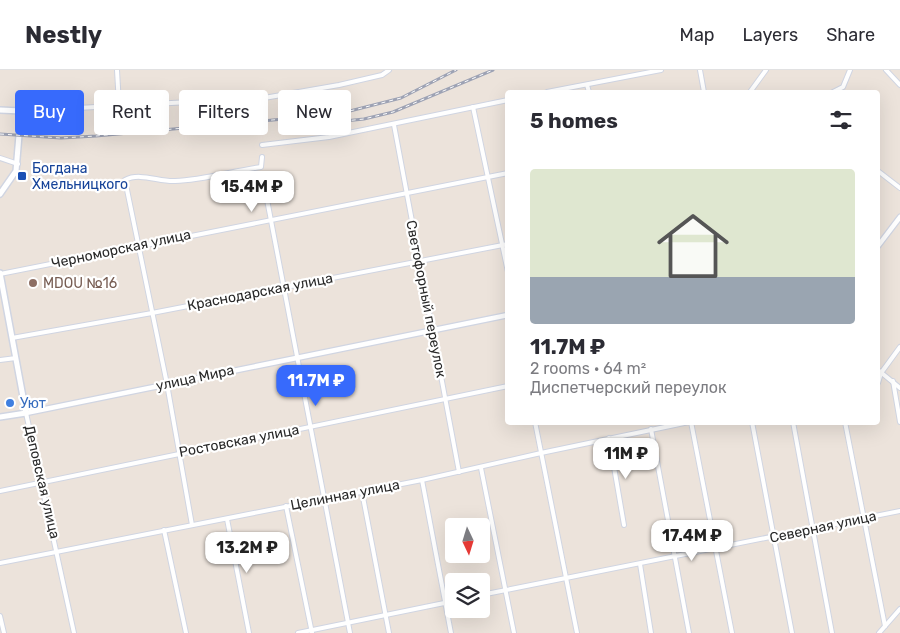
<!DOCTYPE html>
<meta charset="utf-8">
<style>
body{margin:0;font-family:Rubik,sans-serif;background:#f7f7f7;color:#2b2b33;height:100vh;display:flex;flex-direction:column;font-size:19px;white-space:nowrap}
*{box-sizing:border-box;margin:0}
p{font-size:16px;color:#7c7c81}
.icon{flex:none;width:28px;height:28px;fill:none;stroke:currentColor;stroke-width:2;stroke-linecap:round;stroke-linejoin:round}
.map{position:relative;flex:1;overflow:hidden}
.drawer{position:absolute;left:505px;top:20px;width:375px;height:335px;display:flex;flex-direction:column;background:#fff;border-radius:5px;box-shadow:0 5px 20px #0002}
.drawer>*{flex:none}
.top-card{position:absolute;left:15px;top:20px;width:415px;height:45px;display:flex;gap:10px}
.needle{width:32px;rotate:176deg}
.controls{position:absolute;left:445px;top:448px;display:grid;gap:10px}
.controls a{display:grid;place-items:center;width:45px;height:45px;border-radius:5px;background:#fff;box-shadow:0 5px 20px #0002;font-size:25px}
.price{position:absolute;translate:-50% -42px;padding:0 11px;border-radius:10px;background:#fff;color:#222;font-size:16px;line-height:32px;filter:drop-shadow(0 1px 2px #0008)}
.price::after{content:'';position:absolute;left:50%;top:30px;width:15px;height:11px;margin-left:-8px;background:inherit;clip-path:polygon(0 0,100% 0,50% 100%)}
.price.current{background:#376afc;color:#fff}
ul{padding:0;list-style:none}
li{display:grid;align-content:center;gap:10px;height:265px;padding:0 25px}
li+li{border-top:1px solid #e1e1e2}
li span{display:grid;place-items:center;height:155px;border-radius:5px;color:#555}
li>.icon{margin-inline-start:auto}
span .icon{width:90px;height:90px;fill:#fffc;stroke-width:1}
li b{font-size:21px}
h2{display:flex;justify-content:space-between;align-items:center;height:60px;padding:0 25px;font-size:21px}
.pill{padding:0 18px;border-radius:5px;background:#fff;box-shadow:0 5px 20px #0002;font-size:18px;line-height:45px}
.pill.current{background:#376afc;color:#fff}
header{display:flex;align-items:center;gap:30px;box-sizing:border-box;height:70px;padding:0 25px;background:#fff;border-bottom:1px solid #e1e1e2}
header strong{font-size:24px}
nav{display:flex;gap:28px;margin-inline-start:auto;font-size:18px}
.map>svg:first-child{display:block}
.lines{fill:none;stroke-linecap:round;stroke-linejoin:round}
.minor-casing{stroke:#d0d5e2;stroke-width:6}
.tertiary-casing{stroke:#d0d5e2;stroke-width:7}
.secondary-casing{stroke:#d0d5e2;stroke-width:8}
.minor{stroke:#fff;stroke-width:4}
.tertiary{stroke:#fff;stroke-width:4.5}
.secondary{stroke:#fff;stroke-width:5}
.rail-casing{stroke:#9da2b4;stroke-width:3}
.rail{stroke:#fff;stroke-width:1;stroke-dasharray:4;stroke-linecap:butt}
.transit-dot{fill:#1a4fb4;stroke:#fff;stroke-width:2}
.education-dot{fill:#8d6e63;stroke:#fff;stroke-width:2}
.shop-dot{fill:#3f7fe0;stroke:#fff;stroke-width:2}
.labels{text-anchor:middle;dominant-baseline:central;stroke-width:4.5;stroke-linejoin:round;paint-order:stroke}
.transit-label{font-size:14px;fill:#164399;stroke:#fff;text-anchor:start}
.street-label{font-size:14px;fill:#292929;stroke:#fff}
.education-label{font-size:14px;fill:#785e54;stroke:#fff;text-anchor:start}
.shop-label{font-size:14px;fill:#366cbe;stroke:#fff;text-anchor:start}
</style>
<header>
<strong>Nestly</strong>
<nav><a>Map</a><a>Layers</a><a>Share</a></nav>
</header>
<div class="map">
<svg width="900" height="563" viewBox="0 0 900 563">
<rect width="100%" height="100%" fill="#ece3db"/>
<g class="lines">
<g class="minor-casing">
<g id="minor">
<path d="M117,0L119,35"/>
<path d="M700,0L704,22"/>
<path d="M886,0L900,15"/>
<path d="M587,15L589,22"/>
<path d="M547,22L661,0"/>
<path d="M750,22L766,0"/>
<path d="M833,22L843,17L850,0"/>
<path d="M473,37L508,202"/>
<path d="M21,41L264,28L339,15L382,5L389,0"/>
<path d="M394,55L459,402"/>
<path d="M262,75L329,67L508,30"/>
<path d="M0,88L18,94"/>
<path d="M878,101L900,118"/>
<path d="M264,114L350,563"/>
<path d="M0,204L508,103"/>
<path d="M12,268L152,243L508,174"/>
<path d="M0,290L16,288"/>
<path d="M878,300L900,318"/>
<path d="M893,311L900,352"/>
<path d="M878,313L881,303L900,277"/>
<path d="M26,343L74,563"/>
<path d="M535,352L577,563"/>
<path d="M691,352L732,563"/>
<path d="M752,352L792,563"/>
<path d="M793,352L832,563"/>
<path d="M845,352L885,556"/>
<path d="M651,359L689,563"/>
<path d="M609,368L624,455"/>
<path d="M481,398L514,563"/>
<path d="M422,410L451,563"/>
<path d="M0,421L508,316"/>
<path d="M362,422L389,563"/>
<path d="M286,436L312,563"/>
<path d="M227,449L249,563"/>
<path d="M192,455L167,314L125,110C140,102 159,112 175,111C203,110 233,101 261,97L262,87"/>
<path d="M164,460L186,563"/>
<path d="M0,493L422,410L541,383L689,352"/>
<path d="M640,494L651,563"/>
<path d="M481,525L900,441"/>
<path d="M0,546L4,563"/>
<path d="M298,563L454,531"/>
<path d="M879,563L900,539"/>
</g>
</g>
<g class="tertiary-casing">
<g id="tertiary">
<path d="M878,176L900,147"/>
<path d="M26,343L508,245"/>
</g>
</g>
<g class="secondary-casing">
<g id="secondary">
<path d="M0,40L21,41L16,101L0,124"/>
<path d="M0,203L26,343L0,347"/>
</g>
</g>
<use href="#minor" class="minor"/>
<use href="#tertiary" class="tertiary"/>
<use href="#secondary" class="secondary"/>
<g class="rail-casing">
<g id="rail">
<path d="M296,56L364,49L393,42L493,0"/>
<path d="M0,64L61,68L96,66L338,44L401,28L456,0"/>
</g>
</g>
<use href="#rail" class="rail"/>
</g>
<rect class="transit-dot" x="17" y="101" width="10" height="10" rx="2.5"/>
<circle class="education-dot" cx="33" cy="213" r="5"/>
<circle class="shop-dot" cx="10" cy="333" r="5"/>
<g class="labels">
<g class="transit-label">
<text x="32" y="98">Богдана<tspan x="32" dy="16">Хмельницкого</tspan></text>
</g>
<g class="street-label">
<text transform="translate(121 179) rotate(-12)">Черноморская улица</text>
<text transform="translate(260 222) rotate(-11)">Краснодарская улица</text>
<text transform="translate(426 229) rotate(79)">Светофорный переулок</text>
<text transform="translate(195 308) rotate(-12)">улица Мира</text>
<text transform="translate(239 371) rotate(-11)">Ростовская улица</text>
<text transform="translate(42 412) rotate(77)">Деповская улица</text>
<text transform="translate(345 425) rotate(-11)">Целинная улица</text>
<text transform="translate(823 457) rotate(-12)">Северная улица</text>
</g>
<g class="education-label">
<text x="43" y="213">MDOU №16</text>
</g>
<g class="shop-label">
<text x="20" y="333">Уют</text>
</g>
</g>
</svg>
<div class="controls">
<a><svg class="needle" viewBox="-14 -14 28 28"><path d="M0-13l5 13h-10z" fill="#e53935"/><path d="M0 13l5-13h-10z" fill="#7c7c81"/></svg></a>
<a><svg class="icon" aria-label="layers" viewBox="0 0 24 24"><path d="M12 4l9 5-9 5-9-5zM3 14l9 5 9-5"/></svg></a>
</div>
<b class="price" style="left:252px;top:143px">15.4M ₽</b>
<b class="price current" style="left:316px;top:337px">11.7M ₽</b>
<b class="price" style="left:626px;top:410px">11M ₽</b>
<b class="price" style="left:692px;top:492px">17.4M ₽</b>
<b class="price" style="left:247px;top:504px">13.2M ₽</b>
<div class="top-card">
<a class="pill current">Buy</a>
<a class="pill">Rent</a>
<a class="pill">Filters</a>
<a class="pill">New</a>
</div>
<section class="drawer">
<h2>5 homes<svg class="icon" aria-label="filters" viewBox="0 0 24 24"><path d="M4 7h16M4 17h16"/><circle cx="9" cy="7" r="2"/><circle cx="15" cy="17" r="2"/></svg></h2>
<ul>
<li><span style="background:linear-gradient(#dfe7d0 70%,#9aa5b1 0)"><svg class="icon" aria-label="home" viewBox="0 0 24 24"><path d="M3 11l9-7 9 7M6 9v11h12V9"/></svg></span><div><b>11.7M ₽</b><p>2 rooms · 64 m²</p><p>Диспетчерский переулок</p></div></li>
</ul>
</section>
</div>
